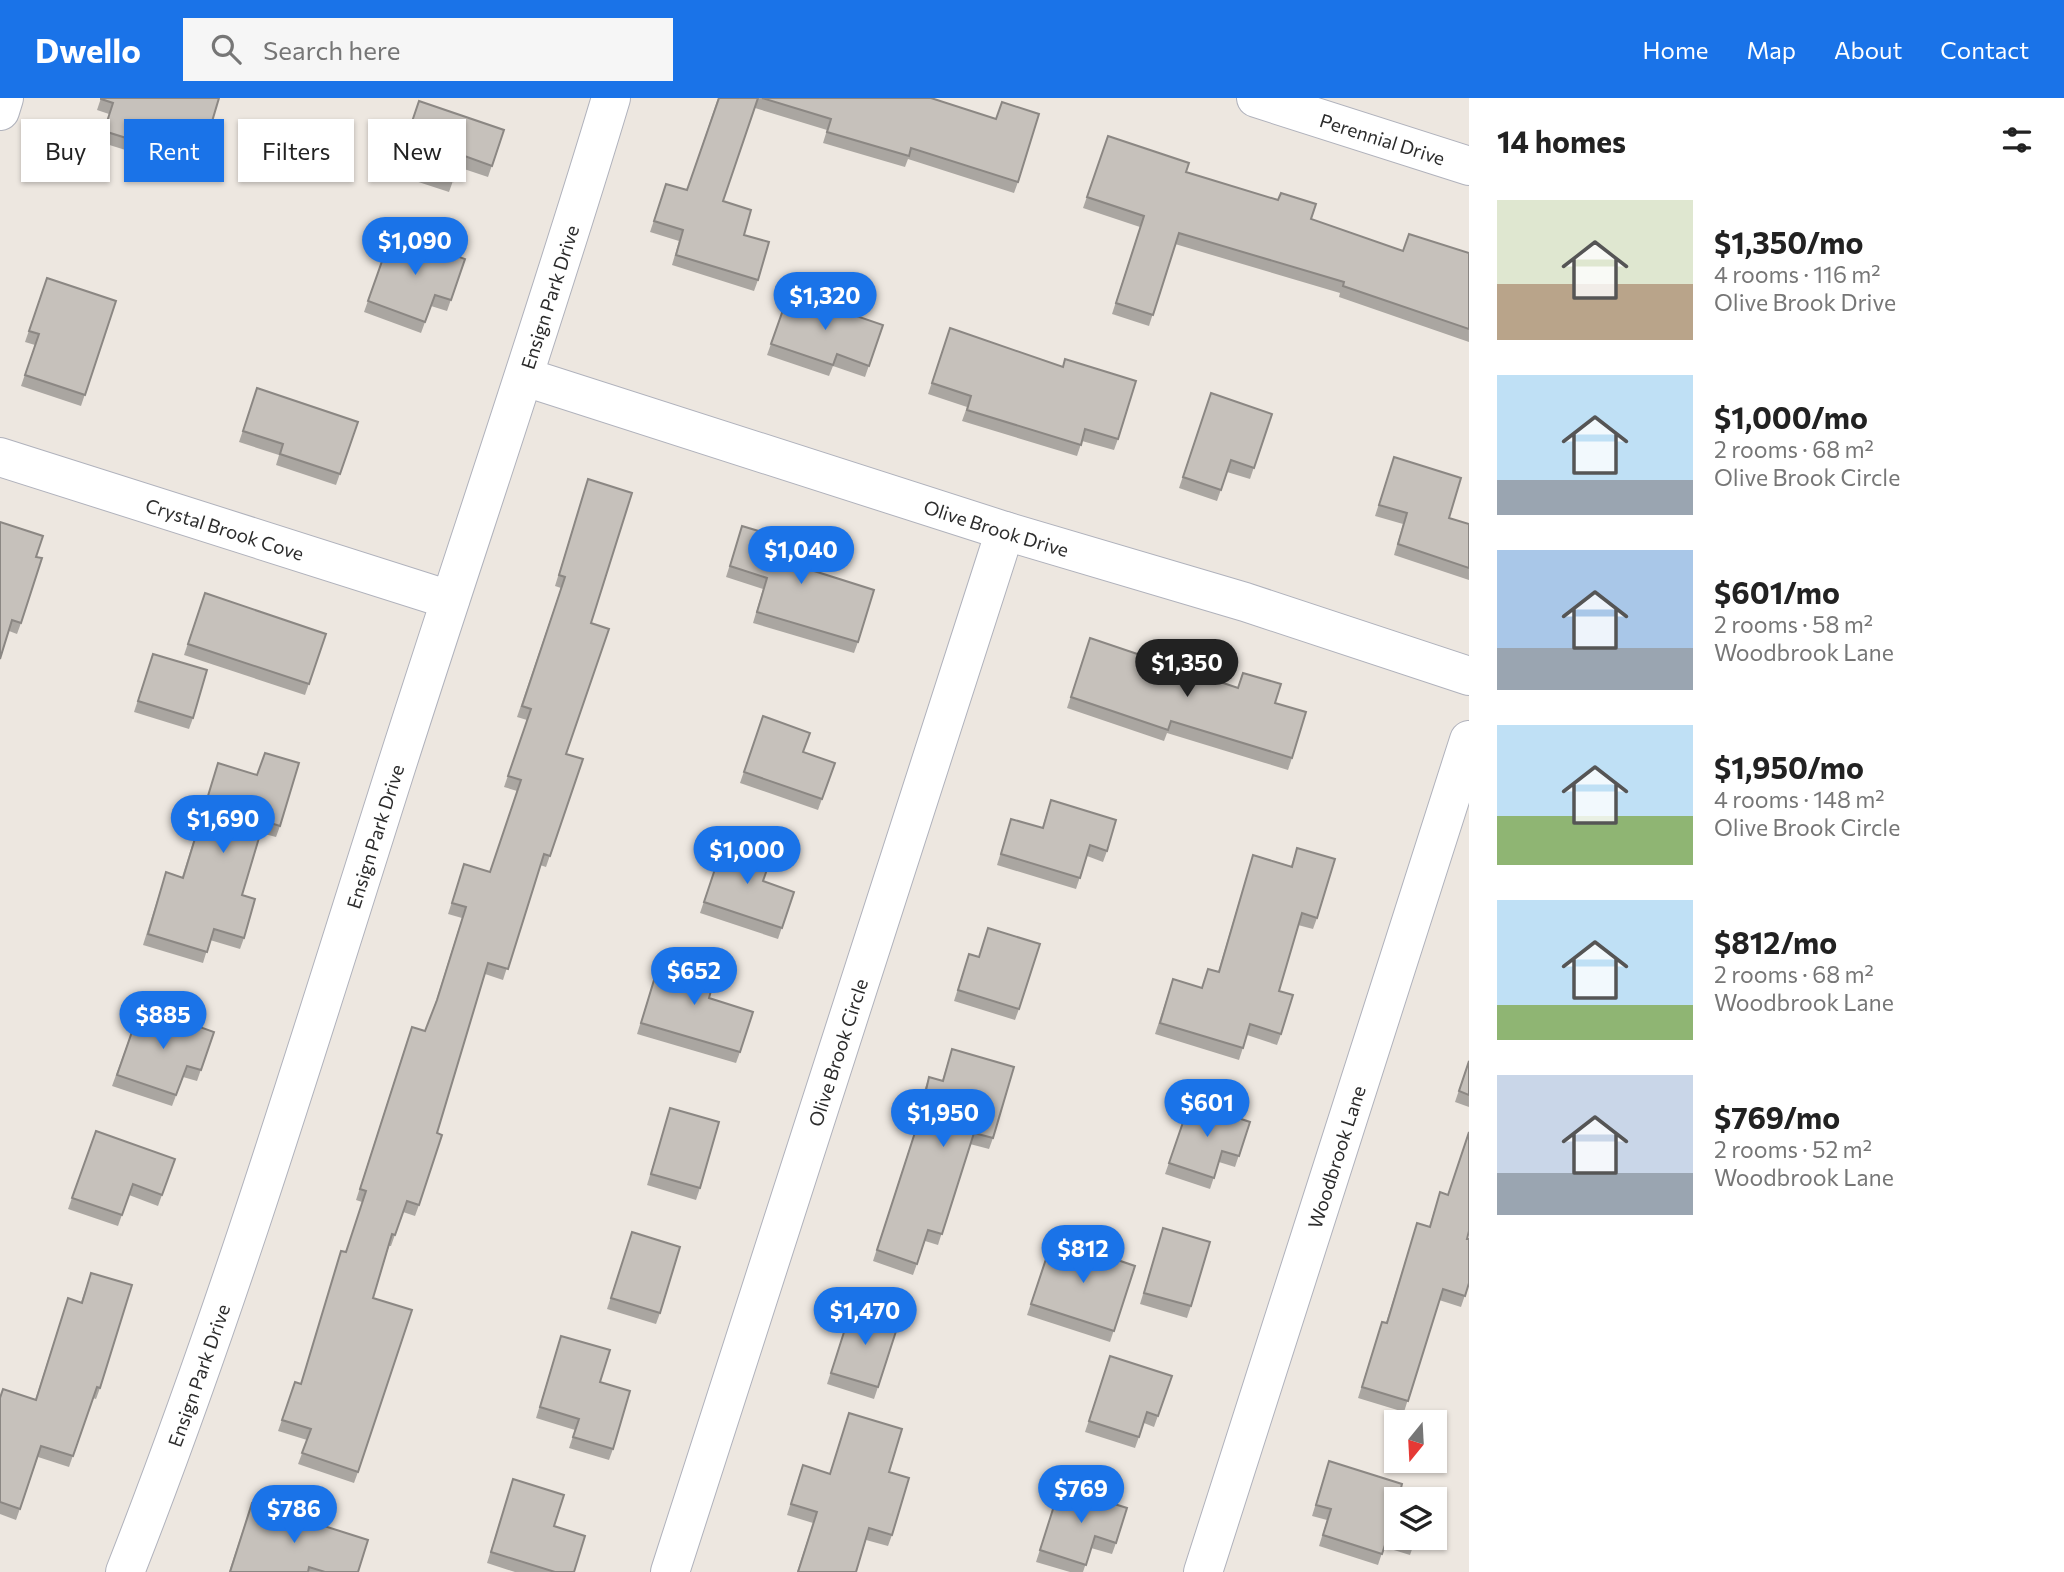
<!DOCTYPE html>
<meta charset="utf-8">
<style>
body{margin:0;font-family:Commissioner,sans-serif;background:#f6f6f6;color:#222;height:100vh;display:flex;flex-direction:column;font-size:26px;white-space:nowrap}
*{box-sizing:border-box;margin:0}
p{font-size:23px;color:#767676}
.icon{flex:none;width:38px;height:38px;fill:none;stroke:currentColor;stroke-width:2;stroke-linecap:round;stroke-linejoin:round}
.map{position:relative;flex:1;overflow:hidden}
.sheet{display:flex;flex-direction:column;background:#fff;width:595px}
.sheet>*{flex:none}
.guide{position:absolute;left:21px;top:21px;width:665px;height:63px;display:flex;gap:14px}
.needle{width:46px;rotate:198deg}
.tools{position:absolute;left:1384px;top:1312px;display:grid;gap:14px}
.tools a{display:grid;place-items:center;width:63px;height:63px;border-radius:0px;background:#fff;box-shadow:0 2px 5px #0004;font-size:35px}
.price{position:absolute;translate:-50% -60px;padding:0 16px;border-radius:24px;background:#1a73e8;color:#fff;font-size:23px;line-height:46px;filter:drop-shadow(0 2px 4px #0008)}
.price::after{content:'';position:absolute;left:50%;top:42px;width:21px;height:16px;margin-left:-10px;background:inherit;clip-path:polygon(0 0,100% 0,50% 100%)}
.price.on{background:#222;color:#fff}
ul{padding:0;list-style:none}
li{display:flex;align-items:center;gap:21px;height:175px;padding:0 28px}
li span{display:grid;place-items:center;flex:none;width:196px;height:140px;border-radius:0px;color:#555}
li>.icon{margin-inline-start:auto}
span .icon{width:84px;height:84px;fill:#fffc;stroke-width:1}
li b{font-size:30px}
h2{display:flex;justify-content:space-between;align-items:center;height:84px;padding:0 28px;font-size:30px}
.chip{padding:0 24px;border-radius:0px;background:#fff;box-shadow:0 2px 5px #0004;font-size:24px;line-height:63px}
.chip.on{background:#1a73e8;color:#fff}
header{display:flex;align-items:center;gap:42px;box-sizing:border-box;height:98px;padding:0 35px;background:#1a73e8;color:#fff}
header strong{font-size:33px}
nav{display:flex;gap:38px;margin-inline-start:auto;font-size:24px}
.search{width:490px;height:63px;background:#f6f6f6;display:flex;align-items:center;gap:18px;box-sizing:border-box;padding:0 24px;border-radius:0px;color:#767676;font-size:26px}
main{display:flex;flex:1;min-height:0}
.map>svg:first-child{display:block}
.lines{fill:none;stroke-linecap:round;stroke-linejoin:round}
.minor-casing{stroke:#b0b2bc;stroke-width:40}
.minor{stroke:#fff;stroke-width:38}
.wall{fill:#aaa6a1}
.building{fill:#c6c1bb;stroke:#8b8783;stroke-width:2}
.labels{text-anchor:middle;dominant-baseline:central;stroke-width:6;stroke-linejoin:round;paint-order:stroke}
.street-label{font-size:19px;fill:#2c2c2c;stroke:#fff}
</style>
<header>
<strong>Dwello</strong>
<div class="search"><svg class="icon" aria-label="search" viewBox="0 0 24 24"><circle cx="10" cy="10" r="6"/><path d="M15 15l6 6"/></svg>Search here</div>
<nav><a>Home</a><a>Map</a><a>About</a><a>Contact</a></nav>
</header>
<main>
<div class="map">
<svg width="1469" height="1474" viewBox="0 0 1469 1474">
<rect width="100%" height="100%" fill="#ede7e0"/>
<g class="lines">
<g class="minor-casing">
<g id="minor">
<path id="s1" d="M1256,0L1469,68"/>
<path d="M0,13L4,0"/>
<path id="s2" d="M525,279L1005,433L1245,504L1469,578"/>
<path id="s3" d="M0,359L450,502"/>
<path id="s4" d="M125,1474C228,1212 309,944 394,676C466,450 543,227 611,0"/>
<path id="s5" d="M670,1474L1005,433"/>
<path id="s6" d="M1203,1474L1469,642"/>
</g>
</g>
<use href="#minor" class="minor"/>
</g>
<g class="wall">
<path d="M101,0H219L204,48L178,41L170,66L100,44L109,16L97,12Z"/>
<path d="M718,0H931L1018,84L1014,95L908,61L905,69L823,45L827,32L755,10L723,103L744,137L758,182L754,193L672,167L679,143L650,134L666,86L687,92Z"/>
<path d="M419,3L504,32L488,79L458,69L449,94L394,76Z"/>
<path d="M1108,38L1186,74L1311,121L1403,153L1469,155V244L1339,199L1340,195L1175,146L1149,228L1112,216L1140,129L1083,110Z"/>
<path d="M392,135L465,161L447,213L431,208L421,235L364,214Z"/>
<path d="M47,180L116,203L81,308L21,288L35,247L25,244Z"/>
<path d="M789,195L883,227L865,279L833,268L829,278L767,257Z"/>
<path d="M950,230L1118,341L1114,352L1082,343L1077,358L962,323L967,309L928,296Z"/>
<path d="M257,290L358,324L336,387L276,367L279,357L239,344Z"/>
<path d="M1211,295L1272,316L1250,381L1227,374L1217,403L1179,390Z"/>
<path d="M1394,359L1449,420L1469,426V482L1394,457L1403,426L1375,418Z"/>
<path d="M588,381L591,525L566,656L583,661L546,769L540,767L503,882L485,876L437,1035L419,1107L415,1118L403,1114L391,1148H389L373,1200L358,1374L354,1385L298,1366L307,1342L278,1333L295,1284L301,1286L341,1153L346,1154L362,1104L356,1102L408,940L425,933L434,909L462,820L448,816L464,766L490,774L517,693L504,689L527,622L517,619L561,490L555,488Z"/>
<path d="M0,424L36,459L21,525L17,536L9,533Z"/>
<path d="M742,428L811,472L858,544L854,555L753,525L763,491L726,479Z"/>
<path d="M205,495L326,536L305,597L184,557Z"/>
<path d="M1090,540L1238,590L1243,575L1275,605L1292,660L1288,672L1167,635L1164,643L1067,610Z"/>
<path d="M153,556L193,620L189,631L134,614Z"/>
<path d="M763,618L803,654L835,665L818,712L740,685Z"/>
<path d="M218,665L280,728L276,739L261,735L242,797L244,840L240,851L210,842L203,865L143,847L166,774L182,779Z"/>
<path d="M1051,702L1107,753L1103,764L1087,758L1076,791L997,767L1011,721L1042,730Z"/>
<path d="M725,741L763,783L794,794L778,841L700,815Z"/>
<path d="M1297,750L1317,820L1313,831L1298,827L1279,893L1281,936L1277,947L1247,937L1239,962L1155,936L1173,881L1202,890L1208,871L1218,874L1253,757L1291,768Z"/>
<path d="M988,830L1019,911L1015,922L954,903L969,856L979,859Z"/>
<path d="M661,859L709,900L740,954L736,965L637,936Z"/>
<path d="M141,908L214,934L197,983L183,979L172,1008L112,988Z"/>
<path d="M952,951L993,1040L989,1051L970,1046L938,1147L925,1143L913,1177L873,1163L916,1030L925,990L929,979L942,983Z"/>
<path d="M1469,962V1009L1455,1004Z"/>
<path d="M1190,1004L1250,1024L1235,1069L1219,1064L1210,1091L1165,1076Z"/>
<path d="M670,1010L700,1090L696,1102L647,1087Z"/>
<path d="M96,1033L175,1061L158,1108L129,1097L118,1128L68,1111Z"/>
<path d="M1440,1094L1467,1141L1469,1185L1461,1209L1439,1202L1404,1314L1358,1300L1382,1224L1386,1225L1417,1125L1429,1129Z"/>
<path d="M1163,1130L1191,1208L1187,1220L1140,1206Z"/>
<path d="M632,1134L660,1215L656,1226L607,1211Z"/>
<path d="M1053,1140L1135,1168L1110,1244L1027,1217Z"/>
<path d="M91,1175L100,1290L96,1301L93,1300L69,1369L38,1359L16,1422L0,1416V1299L35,1302L68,1200L81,1204Z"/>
<path d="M852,1209L878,1289L874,1301L827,1286Z"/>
<path d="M561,1238L600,1284L613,1351L609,1362L569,1350L575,1332L536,1320Z"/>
<path d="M1110,1258L1172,1278L1154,1329L1144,1325L1135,1350L1085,1334Z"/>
<path d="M849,1315L889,1374L892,1437L888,1448L866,1442L856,1474H797L813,1425L787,1417L799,1378L803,1367L830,1376Z"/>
<path d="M1329,1363L1398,1402L1416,1440L1410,1457L1384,1449L1378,1467L1319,1448L1327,1422L1312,1418Z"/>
<path d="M513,1381L554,1428L574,1474H515L487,1465Z"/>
<path d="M1060,1389L1116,1445L1112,1456L1091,1450L1083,1474H1070L1036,1464Z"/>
<path d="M248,1416L358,1474H229Z"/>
</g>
<g class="building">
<path d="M101,0H219L208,37L182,29L174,55L104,33L113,5L101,1Z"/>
<path d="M719,0H758L723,103L751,112L744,137L769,144L758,182L676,157L683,132L654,123L666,86L687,92Z"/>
<path d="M762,0H931L996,21L1002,4L1039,16L1018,84L911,50L909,58L827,34L831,21Z"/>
<path d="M419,3L504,32L492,68L462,57L453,83L398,65Z"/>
<path d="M1108,38L1189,65L1186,74L1278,102L1281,95L1316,106L1311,121L1403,153L1409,136L1469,155V231L1343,188L1344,184L1179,135L1153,217L1116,205L1144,118L1087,99Z"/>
<path d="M392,135L465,161L451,202L435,197L425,224L368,203Z"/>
<path d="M47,180L116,203L85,297L25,277L39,236L29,233Z"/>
<path d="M789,195L883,227L869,268L837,256L833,267L771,246Z"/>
<path d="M950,230L1063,269L1065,261L1136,283L1118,341L1085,331L1081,347L967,312L971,298L932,285Z"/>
<path d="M257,290L358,324L340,376L280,356L283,346L243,333Z"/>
<path d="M1211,295L1272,316L1254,370L1231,362L1221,392L1183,379Z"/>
<path d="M1394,359L1461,380L1449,420L1469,426V470L1398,446L1407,415L1379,407Z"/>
<path d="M588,381L632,395L591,525L609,531L566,656L583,661L550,758L544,756L508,871L488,865L437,1035L442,1037L419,1107L407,1103L395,1137L392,1136L373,1200L412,1212L358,1374L302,1355L311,1331L282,1322L295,1284L301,1286L341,1153L346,1154L366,1093L360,1091L412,929L425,933L437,902L466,809L452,805L464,766L490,774L521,682L508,678L531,611L522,608L565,479L559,477Z"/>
<path d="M0,424L43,438L36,459L42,460L21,525L12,522L0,561Z"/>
<path d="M742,428L818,451L811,472L874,492L858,544L757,514L767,480L730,468Z"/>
<path d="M205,495L326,536L309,586L188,546Z"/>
<path d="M1090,540L1238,590L1243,575L1281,586L1275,605L1306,614L1292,660L1171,623L1168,632L1071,599Z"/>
<path d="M153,556L207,572L193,620L138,603Z"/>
<path d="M763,618L810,635L803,654L835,665L822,701L744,674Z"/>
<path d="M265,655L299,665L280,728L264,723L242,797L255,801L244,840L214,831L207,854L148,836L166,774L183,780L218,665L257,677Z"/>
<path d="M1051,702L1116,722L1107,753L1090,747L1080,780L1001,756L1011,721L1043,730Z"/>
<path d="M725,741L772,757L763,783L794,794L782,830L704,804Z"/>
<path d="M1297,750L1335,761L1317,820L1302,815L1279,893L1293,897L1281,936L1250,926L1243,950L1160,925L1173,881L1202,890L1208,871L1219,874L1253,757L1292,769Z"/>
<path d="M988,830L1040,846L1019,911L958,892L969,856L979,859Z"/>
<path d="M661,859L716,875L709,900L753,914L740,954L641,925Z"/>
<path d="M141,908L214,934L201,972L187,968L176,997L117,977Z"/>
<path d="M952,951L1014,969L993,1040L974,1035L942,1136L928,1132L917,1166L877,1152L920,1019L929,979L943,983Z"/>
<path d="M1469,963V997L1459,993Z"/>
<path d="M1190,1004L1250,1024L1239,1058L1222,1053L1214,1080L1169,1065Z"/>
<path d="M670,1010L719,1024L700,1090L651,1076Z"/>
<path d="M96,1033L175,1061L162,1097L133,1086L122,1117L72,1100Z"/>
<path d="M1469,1034V1133L1467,1141H1469V1185L1465,1198L1443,1191L1408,1303L1362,1289L1382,1224L1387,1225L1417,1125L1430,1129L1440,1094L1448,1097Z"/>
<path d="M1163,1130L1210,1144L1191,1208L1144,1195Z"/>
<path d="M632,1134L680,1149L660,1215L611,1200Z"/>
<path d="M1053,1140L1135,1168L1114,1233L1031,1206Z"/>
<path d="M91,1175L132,1187L100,1290L97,1289L73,1358L41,1348L20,1411L0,1404V1300L3,1291L36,1302L68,1200L82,1205Z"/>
<path d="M852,1209L899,1224L878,1289L831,1275Z"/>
<path d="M561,1238L610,1252L600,1284L630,1293L613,1351L573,1339L579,1321L540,1309Z"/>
<path d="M1110,1258L1172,1278L1158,1318L1147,1314L1139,1339L1089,1323Z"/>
<path d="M849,1315L902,1331L889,1374L909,1380L892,1437L869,1430L856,1474H798L817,1414L791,1406L803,1367L830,1376Z"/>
<path d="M1329,1363L1402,1386L1398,1402H1396V1440H1416L1414,1446L1388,1438L1382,1456L1323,1437L1331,1411L1316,1407Z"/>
<path d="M513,1381L564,1397L554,1428L585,1438L574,1474H555L491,1454Z"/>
<path d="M1060,1389L1127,1410L1116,1445L1095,1438L1086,1467L1040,1452Z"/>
<path d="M252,1405L368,1442L358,1474H325L309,1469L308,1474H230Z"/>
</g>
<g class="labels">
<g class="street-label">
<text stroke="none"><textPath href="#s1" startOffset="133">Perennial Drive</textPath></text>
<text stroke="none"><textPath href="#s4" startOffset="1344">Ensign Park Drive</textPath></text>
<text stroke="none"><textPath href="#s2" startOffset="495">Olive Brook Drive</textPath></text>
<text stroke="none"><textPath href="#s3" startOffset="236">Crystal Brook Cove</textPath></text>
<text stroke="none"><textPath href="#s4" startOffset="777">Ensign Park Drive</textPath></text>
<text stroke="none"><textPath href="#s5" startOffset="546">Olive Brook Circle</textPath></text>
<text stroke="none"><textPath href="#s6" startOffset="436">Woodbrook Lane</textPath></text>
<text stroke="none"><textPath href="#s4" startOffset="210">Ensign Park Drive</textPath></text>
</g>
</g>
</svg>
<div class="tools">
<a><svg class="needle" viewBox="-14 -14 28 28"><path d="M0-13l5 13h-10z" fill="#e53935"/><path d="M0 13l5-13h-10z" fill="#767676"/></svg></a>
<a><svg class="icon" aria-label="layers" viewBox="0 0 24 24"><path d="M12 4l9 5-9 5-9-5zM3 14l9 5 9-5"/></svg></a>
</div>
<b class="price" style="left:415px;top:179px">$1,090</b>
<b class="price" style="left:825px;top:234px">$1,320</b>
<b class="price" style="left:801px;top:488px">$1,040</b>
<b class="price on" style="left:1187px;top:601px">$1,350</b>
<b class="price" style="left:223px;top:757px">$1,690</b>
<b class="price" style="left:747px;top:788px">$1,000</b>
<b class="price" style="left:694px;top:909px">$652</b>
<b class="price" style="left:163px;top:953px">$885</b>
<b class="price" style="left:1207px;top:1041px">$601</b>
<b class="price" style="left:943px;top:1051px">$1,950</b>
<b class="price" style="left:1083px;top:1187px">$812</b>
<b class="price" style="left:865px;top:1249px">$1,470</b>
<b class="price" style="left:1081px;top:1427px">$769</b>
<b class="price" style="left:294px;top:1447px">$786</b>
<div class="guide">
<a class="chip">Buy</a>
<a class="chip on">Rent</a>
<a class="chip">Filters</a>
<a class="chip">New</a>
</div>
</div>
<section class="sheet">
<h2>14 homes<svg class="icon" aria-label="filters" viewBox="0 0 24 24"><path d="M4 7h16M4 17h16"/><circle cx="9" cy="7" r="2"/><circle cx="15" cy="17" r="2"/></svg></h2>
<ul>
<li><span style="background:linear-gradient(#dfe7d0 60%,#b9a48a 0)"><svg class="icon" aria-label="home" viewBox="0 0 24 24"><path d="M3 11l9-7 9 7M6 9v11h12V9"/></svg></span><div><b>$1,350/mo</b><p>4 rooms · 116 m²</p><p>Olive Brook Drive</p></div></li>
<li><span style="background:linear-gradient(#bfe0f5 75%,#9aa5b1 0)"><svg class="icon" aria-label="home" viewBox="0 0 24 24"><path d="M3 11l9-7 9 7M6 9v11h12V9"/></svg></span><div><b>$1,000/mo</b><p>2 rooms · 68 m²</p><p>Olive Brook Circle</p></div></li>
<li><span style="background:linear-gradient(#a9c7e8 70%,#9aa5b1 0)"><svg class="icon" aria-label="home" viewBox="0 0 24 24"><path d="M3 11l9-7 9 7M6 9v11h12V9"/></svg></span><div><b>$601/mo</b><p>2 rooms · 58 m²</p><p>Woodbrook Lane</p></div></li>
<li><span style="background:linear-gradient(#bfe0f5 65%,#8fb573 0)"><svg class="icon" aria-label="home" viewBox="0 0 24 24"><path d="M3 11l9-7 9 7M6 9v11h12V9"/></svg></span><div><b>$1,950/mo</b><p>4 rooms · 148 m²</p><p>Olive Brook Circle</p></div></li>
<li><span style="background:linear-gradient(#bfe0f5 75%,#8fb573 0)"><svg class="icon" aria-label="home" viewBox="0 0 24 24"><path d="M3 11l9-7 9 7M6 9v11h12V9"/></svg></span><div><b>$812/mo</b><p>2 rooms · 68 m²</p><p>Woodbrook Lane</p></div></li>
<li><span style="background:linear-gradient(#c9d6e8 70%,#9aa5b1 0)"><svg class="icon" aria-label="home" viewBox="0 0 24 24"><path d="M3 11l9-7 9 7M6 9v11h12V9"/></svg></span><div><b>$769/mo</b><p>2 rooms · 52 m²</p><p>Woodbrook Lane</p></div></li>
</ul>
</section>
</main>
